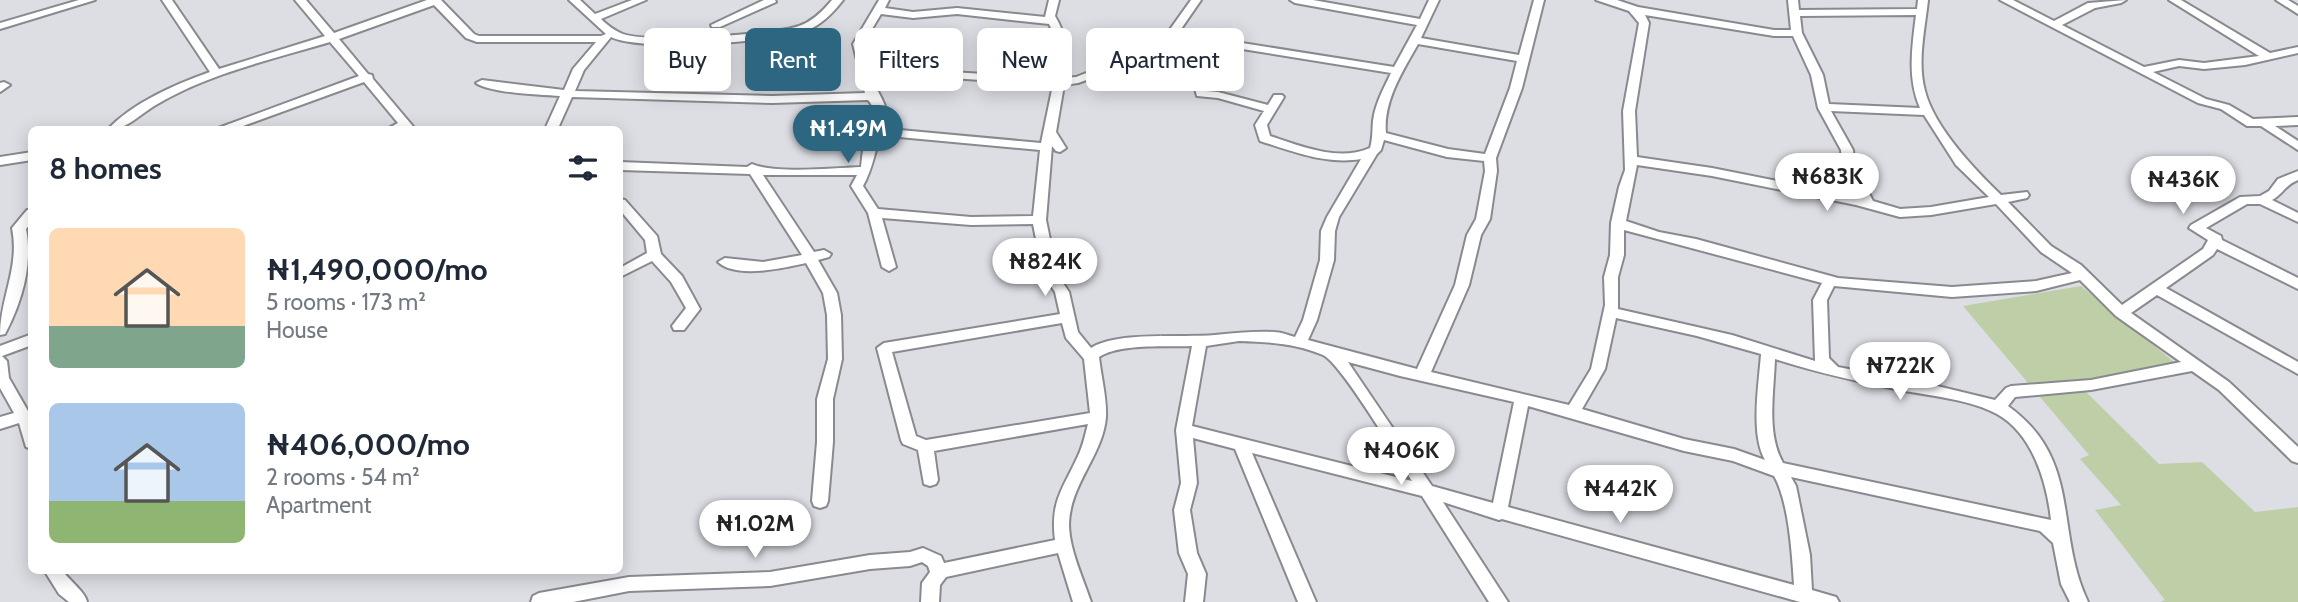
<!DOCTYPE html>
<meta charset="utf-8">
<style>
body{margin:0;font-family:Cabin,sans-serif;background:#f6f6f7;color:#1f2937;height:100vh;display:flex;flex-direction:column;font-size:26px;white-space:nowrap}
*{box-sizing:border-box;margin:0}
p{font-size:23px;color:#747a83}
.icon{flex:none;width:38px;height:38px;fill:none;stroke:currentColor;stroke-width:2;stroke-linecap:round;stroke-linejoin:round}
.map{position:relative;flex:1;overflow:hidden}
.drawer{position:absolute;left:28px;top:126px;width:595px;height:448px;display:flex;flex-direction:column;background:#fff;border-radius:10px;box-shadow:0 4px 18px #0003}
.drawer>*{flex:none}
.hud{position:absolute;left:644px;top:28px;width:665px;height:63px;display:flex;gap:14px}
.price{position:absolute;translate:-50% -60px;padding:0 16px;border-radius:24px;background:#fff;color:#222;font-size:23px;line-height:46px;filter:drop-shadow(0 2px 4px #0008)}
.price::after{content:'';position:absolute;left:50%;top:42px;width:21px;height:16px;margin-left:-10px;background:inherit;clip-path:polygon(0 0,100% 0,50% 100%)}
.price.selected{background:#2d6680;color:#fff}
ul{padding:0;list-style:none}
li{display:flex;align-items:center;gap:21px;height:175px;padding:0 21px}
li span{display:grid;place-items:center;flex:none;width:196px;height:140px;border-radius:10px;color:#555}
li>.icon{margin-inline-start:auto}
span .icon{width:84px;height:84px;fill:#fffc;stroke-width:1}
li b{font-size:30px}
h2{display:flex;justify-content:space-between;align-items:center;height:84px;padding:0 21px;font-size:30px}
.pill{padding:0 24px;border-radius:10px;background:#fff;box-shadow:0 4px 18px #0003;font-size:24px;line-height:63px}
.pill.selected{background:#2d6680;color:#fff}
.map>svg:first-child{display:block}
.green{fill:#becfa7}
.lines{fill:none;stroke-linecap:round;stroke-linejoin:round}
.minor-casing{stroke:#888a8f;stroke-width:4}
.minor{fill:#fff;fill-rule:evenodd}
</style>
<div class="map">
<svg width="2298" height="602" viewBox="0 0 2298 602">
<rect width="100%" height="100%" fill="#dcdee4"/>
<path class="green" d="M2081,286L2179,366L2076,382L2159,464L2202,462L2255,512L2298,507V602H2160L2165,600L2095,510L2121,505L2080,459L2089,455L1963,306Z"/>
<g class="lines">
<g class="minor-casing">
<g id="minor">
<path d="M79,0H95L0,29V23Z"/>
<path d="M162,0H172L219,69L325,36L295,0H306L334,33L427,0H441L474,34L479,36H601L606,34L569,0H580L595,14L632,0H646L601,19C607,25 615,31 623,34C648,43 773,35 799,26C813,21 823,11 832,0H843C833,13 821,25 806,31C773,42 642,52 611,37L584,70L575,91L772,96L865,93L853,44L879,0H889L885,8L913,12L957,8L1045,17L1049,0H1059L1055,16C1066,34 1070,57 1062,78L1076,77L1099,68L1151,56L1191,0H1201L1159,61L1106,73L1078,83L1064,85L1056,132L1066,148L1060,152L1056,151L1052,146L1046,220L1057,274L1069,292L1078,332L1091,348C1117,331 1182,338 1215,335C1235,333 1254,331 1274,332C1281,332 1288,335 1295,337L1303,320L1320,260L1321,231L1327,217L1361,159C1326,165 1292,151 1260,141L1255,125L1264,111L1218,98L1197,96L1194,85L1222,44L1236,42L1394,67L1417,25L1295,3L1290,0H1313L1420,19L1429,0H1439L1421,38L1519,55L1534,0H1544L1522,88L1496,158L1497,171L1490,219L1481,235L1469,285L1431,372L1569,405L1591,369L1605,305L1604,277L1610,255L1611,223L1619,187L1625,170L1623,111L1639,23L1629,11L1596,0H1617L1638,7L1774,30H1791L1788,0H1798L1799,10L1917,9L1918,0H1928C1925,29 1917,62 1925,91C1934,127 1975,170 2001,195L2027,192L2029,195L2027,198L2008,202L2051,246L2081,265L2122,305L2203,249L2208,240L2189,228L2191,225L2240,197L2260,196L2269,191L2278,179L2298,171V180C2285,185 2283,194 2272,200L2298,213V222L2260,204H2247L2206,228L2221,236L2222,240L2298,278V289L2217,249L2213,255L2166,288L2298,362V374L2157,295L2131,313L2229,382L2298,447V463L2292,461L2219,390L2192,371L2091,390L2015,397L2008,406C2083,460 2054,531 2088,602H2070L2061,584L2053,543L2040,531L1791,477L1796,486L1810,555L1812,590L1836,597L1839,602H1800L1502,519L1499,520L1443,502L1508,602H1489L1422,496L1252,453L1316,602H1298L1235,449L1193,438L1197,483L1190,510L1197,553L1206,574L1203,602H1185L1188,574L1179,553L1174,510L1181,483L1176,430L1192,346C1166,347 1120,343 1099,357C1101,376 1107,398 1106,417C1103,455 1070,484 1069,524C1069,549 1083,578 1091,602H1073L1058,553L946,577L940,585L939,602H921L922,583L930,572L928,566L922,562L910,566L870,569L770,586L629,591L573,602H531L533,596L539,593L629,577L770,572L870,555L910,552L923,548L941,556L944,563L1055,540C1050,501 1063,489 1078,456C1083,446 1085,435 1088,424L934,451L938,480L936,484L930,486L924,484L918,450L903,444L901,440L877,348L884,343L1060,314L1055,292L1043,274L1033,224L971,225L882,218L896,267L889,271L882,267L868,213L851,186L857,175H763L814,252L824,250L831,254L829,257L818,260L837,293L841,315L842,359L833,399V442L828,501L826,506L820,508L814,506L812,501L817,442V399L828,359L827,315L823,293L806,263C784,268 736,279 718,262L725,258L763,262L802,255L750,174L620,170V162L747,167L752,164C775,174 834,168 861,167C862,160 862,151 865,144C871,127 882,116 868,100L772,103L572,97L559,126L564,130H548L546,127L560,96C541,95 490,93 476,83L482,80L564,90L573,69L596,42H477L466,38L434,5L339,39L368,74L372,75L373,79L416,130H385L398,123L364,82L232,130H213L359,76L330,42C270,60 207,74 154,106C138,116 126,130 107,130C134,102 174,85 210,72ZM881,14L913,18L957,14L1049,24C1057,39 1057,62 1051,78L951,72L919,66L870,72L863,44ZM1645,15L1774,36H1793L1811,75L1818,108L1841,150L1842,164L1858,197L1712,168L1637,157L1635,111L1649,23ZM1916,15C1912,47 1907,78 1920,108L1829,104L1823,75L1802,33L1800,16ZM1418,44L1517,61L1510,88L1485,154L1448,149L1386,133C1383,101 1403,71 1418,44ZM1236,48L1391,73C1384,88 1375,104 1373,121C1372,131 1373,138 1370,148C1338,162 1301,146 1270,136L1267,125L1284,97L1282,95H1274L1268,105L1218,92L1206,91V85L1230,49ZM919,72L951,78L1053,85L1041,143L900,130L885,125C892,109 877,93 872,79ZM1831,111L1924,115L1956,165L1989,197L1931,207L1900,209L1873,201L1854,164L1853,150ZM882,132L899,137L1040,150L1033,216L971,217L878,209L863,186C874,166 874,151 882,132ZM1384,140L1447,157L1484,161L1485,171L1476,219L1467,235L1455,285L1417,369L1308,340L1317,320L1334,260L1335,231L1339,217L1377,154L1381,150ZM1637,165L1712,176L1856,205L1900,217L1931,215L1996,204L2041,252L2072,273L2036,281L1952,287L1838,278L1696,239L1659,232L1626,221ZM1624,230L1822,283L1813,300L1815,361L1732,335L1618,309V277L1624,255ZM2080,280L2116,316L2181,362L2091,380L2011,386L2006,388L1995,400L1933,385L1838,367L1829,358L1827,300L1834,286L1952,297L2036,291ZM1616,318L1697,336L1761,354C1759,383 1750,434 1765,460L1734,449L1684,439L1582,409L1605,369ZM1062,323L1066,338L1084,359L1090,413L926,440L916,436L892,352ZM1239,341C1267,342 1296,343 1323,355C1341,363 1398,459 1412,481L1192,426L1206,346ZM1775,359C1818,373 1860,382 1905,391C1934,396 1971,400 1997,414C2033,434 2047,483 2051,520L1783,463C1766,433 1774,392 1775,359ZM1348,362L1400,376L1514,402L1493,503L1432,486ZM1528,406L1684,451L1733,461L1774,476C1789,502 1792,554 1794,585L1508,507Z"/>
<path d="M764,0H775L776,2L720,27H712L711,25Z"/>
<path d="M2000,0H2013L2054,21L2088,3L2126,0L2121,3L2095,8L2062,25L2144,67L2179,60L2204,63L2259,56L2169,0H2181L2270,53L2298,47V53L2245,65L2204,69L2179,66L2153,72L2206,99L2229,105L2253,119L2298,117V125L2275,126L2298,141V150L2261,126H2247L2221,109L2198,103Z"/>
<path d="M2276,0H2288L2298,6V14Z"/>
<path d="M4,82L10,85L0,92V83Z"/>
<path d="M32,152V160L0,165V157Z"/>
<path d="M620,199L625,200L657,236L661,254L682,276L700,309L684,330H674L672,326L686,308L671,282L652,261L620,277V268L647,253L645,240L620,210Z"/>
<path d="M32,209V222L26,229C33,264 22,302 5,334L0,335C0,297 20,268 12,228L27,210Z"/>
<path d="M32,334V345L2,356L7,361L9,378L32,418V449L26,447L19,423L0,429V417L14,413L0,388V346Z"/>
<path d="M44,570H62C69,580 86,593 87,602H69L59,594Z"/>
</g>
</g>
<use href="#minor" class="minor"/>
</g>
</svg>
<b class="price selected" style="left:848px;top:165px">₦1.49M</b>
<b class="price" style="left:1827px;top:213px">₦683K</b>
<b class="price" style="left:2183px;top:216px">₦436K</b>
<b class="price" style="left:1045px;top:298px">₦824K</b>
<b class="price" style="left:1900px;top:402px">₦722K</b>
<b class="price" style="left:1401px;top:487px">₦406K</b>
<b class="price" style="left:1620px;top:525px">₦442K</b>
<b class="price" style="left:755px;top:560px">₦1.02M</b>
<div class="hud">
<a class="pill">Buy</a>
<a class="pill selected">Rent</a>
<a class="pill">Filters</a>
<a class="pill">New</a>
<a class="pill">Apartment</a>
</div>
<section class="drawer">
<h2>8 homes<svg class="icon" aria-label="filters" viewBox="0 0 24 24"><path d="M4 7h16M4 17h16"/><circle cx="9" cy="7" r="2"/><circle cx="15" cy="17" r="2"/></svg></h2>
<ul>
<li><span style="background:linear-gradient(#ffd9b3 70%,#7fa58c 0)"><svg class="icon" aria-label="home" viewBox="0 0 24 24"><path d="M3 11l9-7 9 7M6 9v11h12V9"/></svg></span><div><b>₦1,490,000/mo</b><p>5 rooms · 173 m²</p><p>House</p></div></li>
<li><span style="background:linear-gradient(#a9c7e8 70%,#8fb573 0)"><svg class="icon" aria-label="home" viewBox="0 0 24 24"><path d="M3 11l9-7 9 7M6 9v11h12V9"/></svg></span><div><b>₦406,000/mo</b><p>2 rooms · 54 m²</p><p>Apartment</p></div></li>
</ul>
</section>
</div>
